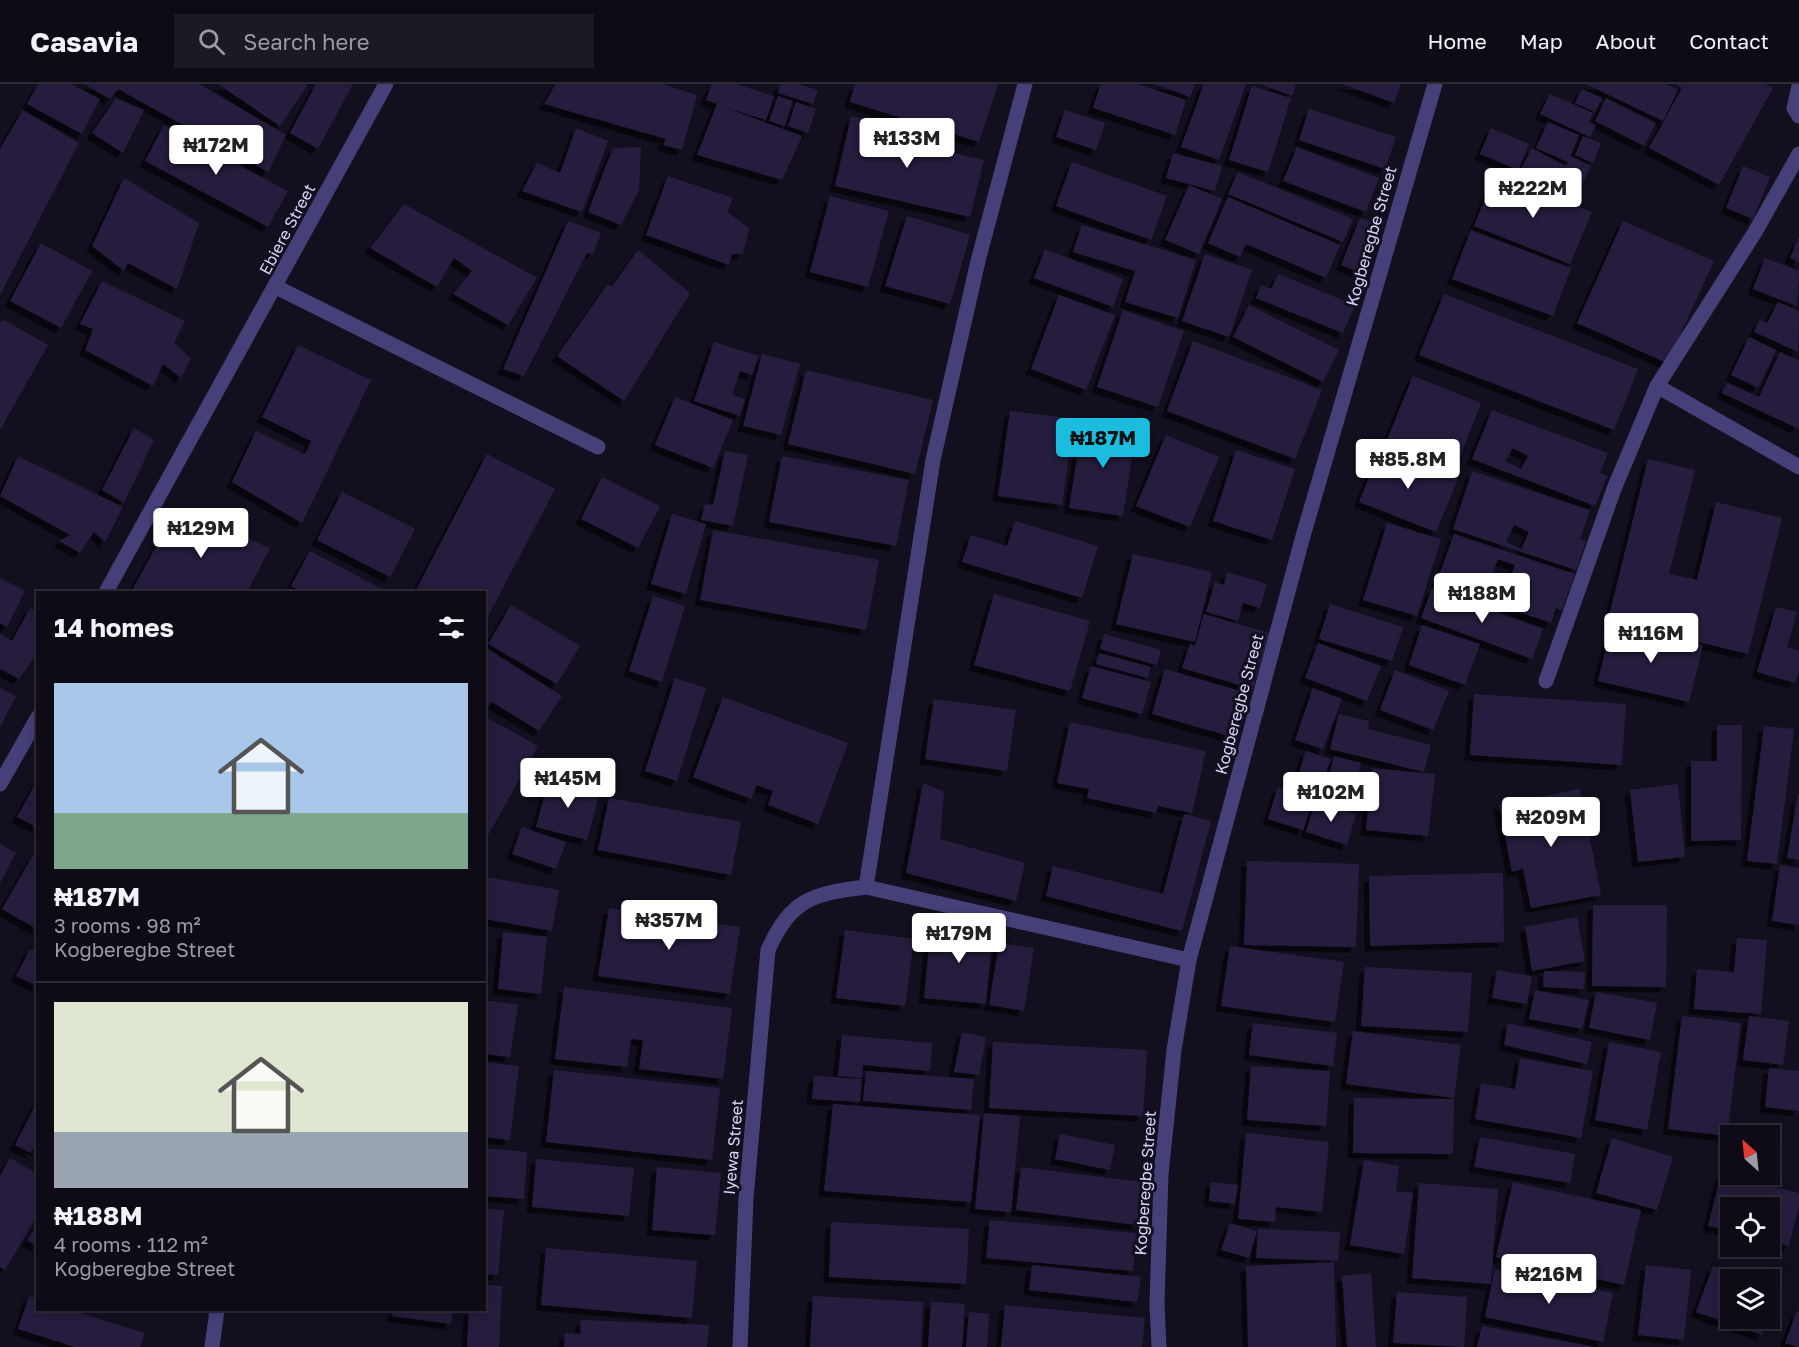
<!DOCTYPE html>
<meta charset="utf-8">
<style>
body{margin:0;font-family:"Golos Text",sans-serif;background:#1c1924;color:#f1f3f6;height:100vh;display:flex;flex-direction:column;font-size:22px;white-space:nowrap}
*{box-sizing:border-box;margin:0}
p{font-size:20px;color:#9b9ba1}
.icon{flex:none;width:33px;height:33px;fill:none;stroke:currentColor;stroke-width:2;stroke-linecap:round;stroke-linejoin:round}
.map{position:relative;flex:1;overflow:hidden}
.panel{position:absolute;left:36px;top:507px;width:450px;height:720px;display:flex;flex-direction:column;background:#0e0b17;border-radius:0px;box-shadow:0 3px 15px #0003,0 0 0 2px #2e2b36}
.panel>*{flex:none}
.needle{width:39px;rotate:333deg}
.controls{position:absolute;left:1720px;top:1041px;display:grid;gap:12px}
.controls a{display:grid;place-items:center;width:60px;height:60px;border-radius:0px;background:#0e0b17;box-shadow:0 3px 15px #0003,0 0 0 2px #2e2b36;font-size:30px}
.price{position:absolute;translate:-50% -51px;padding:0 14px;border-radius:6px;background:#fff;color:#222;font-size:20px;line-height:39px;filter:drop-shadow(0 2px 3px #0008)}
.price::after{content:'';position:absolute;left:50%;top:36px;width:18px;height:14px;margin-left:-9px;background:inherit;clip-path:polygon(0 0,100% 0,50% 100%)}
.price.selected{background:#1bbdde;color:#111}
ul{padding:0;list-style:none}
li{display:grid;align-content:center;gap:12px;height:318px;padding:0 18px}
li+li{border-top:2px solid #2e2b36}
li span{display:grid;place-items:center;height:186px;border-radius:0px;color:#555}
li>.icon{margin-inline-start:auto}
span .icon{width:108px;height:108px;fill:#fffc;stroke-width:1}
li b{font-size:26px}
h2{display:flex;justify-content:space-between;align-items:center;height:72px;padding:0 18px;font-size:26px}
header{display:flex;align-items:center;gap:36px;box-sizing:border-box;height:84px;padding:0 30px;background:#0e0b17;border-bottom:2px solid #2e2b36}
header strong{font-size:28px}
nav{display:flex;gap:33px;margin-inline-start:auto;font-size:21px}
.search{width:420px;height:54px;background:#1c1924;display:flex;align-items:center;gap:15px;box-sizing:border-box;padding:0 21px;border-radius:0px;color:#9b9ba1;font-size:22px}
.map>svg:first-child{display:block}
.building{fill:#261e3e;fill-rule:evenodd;filter:url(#shadow)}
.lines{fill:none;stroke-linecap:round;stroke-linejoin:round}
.minor{stroke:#464079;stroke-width:15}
.labels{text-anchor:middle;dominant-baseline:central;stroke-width:6;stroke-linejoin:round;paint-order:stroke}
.street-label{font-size:16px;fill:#dad3fa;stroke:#130f1f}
</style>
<header>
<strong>Casavia</strong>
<div class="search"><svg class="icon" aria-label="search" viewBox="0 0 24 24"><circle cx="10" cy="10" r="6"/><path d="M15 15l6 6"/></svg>Search here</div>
<nav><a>Home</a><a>Map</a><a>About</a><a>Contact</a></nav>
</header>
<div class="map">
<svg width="1799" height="1263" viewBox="0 0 1799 1263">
<defs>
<filter id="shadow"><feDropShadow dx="-5.5" dy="5.5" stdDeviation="0" flood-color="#0009"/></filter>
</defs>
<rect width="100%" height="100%" fill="#130f1f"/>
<g class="building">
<path d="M38,0H71L100,15L82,50L27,20Z"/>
<path d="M84,0H199L286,51L268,88L118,5L110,15Z"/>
<path d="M218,0H308L280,42Z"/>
<path d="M316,0H353L318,65L290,49Z"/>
<path d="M556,0H663L697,11L682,66L663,61L666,55L544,20Z"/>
<path d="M712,0H736L774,12L766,36L721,22L802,52L782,96L697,71L717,20L706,16Z"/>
<path d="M780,0H798L818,6L813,20L778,9Z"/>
<path d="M855,0H998L979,58L850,18Z"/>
<path d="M1101,0H1137L1186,16L1175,51L1093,24Z"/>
<path d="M1154,0H1195L1190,13Z"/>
<path d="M1204,0H1246L1219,76L1181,63Z"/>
<path d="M1260,0H1296L1292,12Z"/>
<path d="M1342,0H1401L1394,19Z"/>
<path d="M1586,0H1666L1678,6L1663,37Z"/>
<path d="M1675,0H1765L1773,4L1719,101L1649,64L1682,4Z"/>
<path d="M1252,2L1291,14L1268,88L1229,76Z"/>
<path d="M1582,5L1602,14L1595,28L1575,19Z"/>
<path d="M1550,10L1593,29L1589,38L1596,41L1590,53L1540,30Z"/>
<path d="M778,12L793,17L785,42L769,37Z"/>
<path d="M116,14L144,26L123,69L92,49Z"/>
<path d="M1606,14L1656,39L1644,62L1595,37Z"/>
<path d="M796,18L816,25L808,49L788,42Z"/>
<path d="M1309,25L1396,53L1385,85L1299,56Z"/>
<path d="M23,26L79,59L0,211V65Z"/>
<path d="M1065,26L1105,39L1096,66L1056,53Z"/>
<path d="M851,32L920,48L916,60L984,76L970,133L835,102Z"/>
<path d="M1548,38L1579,51L1568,78L1536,64Z"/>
<path d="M164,41L288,107L268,143L145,77Z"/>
<path d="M576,44L608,57L582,128L522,107L537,79L560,89Z"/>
<path d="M1491,44L1529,60L1518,86L1480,70Z"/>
<path d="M1583,52L1601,59L1593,79L1575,71Z"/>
<path d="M641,63L639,106L621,141L588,128L613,64Z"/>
<path d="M1297,63L1379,94L1366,128L1283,97Z"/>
<path d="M1532,64L1566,82L1571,72L1591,82L1576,112L1521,85Z"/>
<path d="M1173,69L1222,82L1215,107L1166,94Z"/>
<path d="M1072,78L1167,112L1151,156L1056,122Z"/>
<path d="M1743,82L1770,93L1753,135L1726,124Z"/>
<path d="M1238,88L1353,135L1343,158L1228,110Z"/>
<path d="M1496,89L1592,128L1570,180L1474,142Z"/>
<path d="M668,92L733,114L727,128L749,144L743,170H732L729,181L646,151Z"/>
<path d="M124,94L199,139L177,205L128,179L124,187L92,162Z"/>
<path d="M1189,101L1222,115L1199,170L1165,156Z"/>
<path d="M830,112L889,127L868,203L810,188Z"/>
<path d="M1228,113L1340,161L1326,194L1246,160L1240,173L1208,159Z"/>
<path d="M404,120L537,194L508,241L453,210L472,187L454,174L437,203L370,164Z"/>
<path d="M907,132L970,151L950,220L885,202Z"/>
<path d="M1360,134L1383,143L1365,190L1341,181Z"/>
<path d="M568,137L601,149L593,170L587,169L524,292L503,285Z"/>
<path d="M1623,137L1714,177L1667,279L1577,239Z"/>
<path d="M1082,141L1196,176L1178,234L1125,218L1135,187L1073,168Z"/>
<path d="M1471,146L1571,184L1553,232L1452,195Z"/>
<path d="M1799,153V178L1790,174Z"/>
<path d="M41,159L92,187L61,244L10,217Z"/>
<path d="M1045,165L1123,195L1113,223L1034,194Z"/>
<path d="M638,166L690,209L624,317L557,272L607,201L612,202Z"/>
<path d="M1205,170L1252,186L1229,253L1182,237Z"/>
<path d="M1765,174L1799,187L1797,222L1753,205Z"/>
<path d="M1278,190L1355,221L1343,249L1256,214L1261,201L1271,205Z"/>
<path d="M102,197L185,237L174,259L191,274L181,294L163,280L153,302L85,266L93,245L80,240Z"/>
<path d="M1444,210L1638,285L1614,346L1419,271Z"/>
<path d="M1059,211L1115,231L1086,306L1031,285Z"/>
<path d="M1778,218L1799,227L1798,268L1754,248L1760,236L1767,239Z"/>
<path d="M1249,221L1339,266L1323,298L1233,253Z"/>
<path d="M1123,226L1184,247L1158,323L1097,303Z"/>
<path d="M2,235L48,261L0,346V239Z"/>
<path d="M1749,253L1776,266L1758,304L1731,291Z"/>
<path d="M1193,257L1322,306L1295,375L1167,327Z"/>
<path d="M714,258L759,272L752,291L740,287L732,311L745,315L740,332L694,317Z"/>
<path d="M298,261L371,296L302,439L232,398L256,347L305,370L311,357L262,333Z"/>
<path d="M1780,268L1799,277V345L1722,309L1727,299L1759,313Z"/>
<path d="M762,270L800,280L781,351L743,342Z"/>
<path d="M806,286L933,316L915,390L788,360Z"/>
<path d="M1413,292L1481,319L1454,388L1385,361Z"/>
<path d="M675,313L733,336L713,384L655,361Z"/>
<path d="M1492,326L1608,369L1600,389L1607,392L1595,422L1472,375ZM1513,364L1528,372L1521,385L1505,377Z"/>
<path d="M1010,327L1074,335L1062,421L998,412Z"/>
<path d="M1083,337L1136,346L1123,432L1069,424Z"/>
<path d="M134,344L154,356L124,419L102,406Z"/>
<path d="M1166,351L1219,373L1190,443L1136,422Z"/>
<path d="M1381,364L1458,395L1436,448L1359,418Z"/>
<path d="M1236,366L1295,385L1272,456L1213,437Z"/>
<path d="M725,367L748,371L733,442L701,436L705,420L713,421Z"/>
<path d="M487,370L555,405L484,540V508H415Z"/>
<path d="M18,372L123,423L105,458L94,448L80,469L59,457L70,451L0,412Z"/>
<path d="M782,372L909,396L896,462L769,438Z"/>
<path d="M1648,375L1695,386L1669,490L1697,496L1716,418L1782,434L1748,570L1608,536Z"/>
<path d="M1472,387L1590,426L1580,455L1586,457L1576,486L1453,445ZM1514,441L1529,448L1521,465L1506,458Z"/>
<path d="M602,393L660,422L638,464L581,435Z"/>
<path d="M342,408L415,445L390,493L317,456Z"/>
<path d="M177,425L270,464L247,508H131Z"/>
<path d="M672,430L706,440L686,510L651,500Z"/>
<path d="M1015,437L1098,462L1082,514L962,478L971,451L1007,462Z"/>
<path d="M1387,439L1441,455L1417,532L1363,516Z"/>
<path d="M713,446L879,476L866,546L700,516Z"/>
<path d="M1454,450L1575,490L1562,526L1556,524L1551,539L1436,500ZM1498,475L1515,481L1507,502L1490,496Z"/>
<path d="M310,467L388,508H303L291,502Z"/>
<path d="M1133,470L1212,488L1195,558L1116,540Z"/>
<path d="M1227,488L1267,500L1260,524L1243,519L1238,537L1206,528L1215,498L1224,501Z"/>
<path d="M0,494L25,507L7,543L0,539Z"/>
<path d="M1432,504L1543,545L1532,575L1421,534Z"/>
<path d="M994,510L1090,537L1070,607L974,581Z"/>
<path d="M653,512L685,522L662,598L629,587Z"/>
<path d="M1330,520L1403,543L1392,577L1319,555Z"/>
<path d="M511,521L580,562L557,600L488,560Z"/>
<path d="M1776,523L1797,528L1787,563L1799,567V586L1795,599L1757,588Z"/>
<path d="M30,524L38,528V568L19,595L0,585V550L12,557Z"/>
<path d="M1204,530L1269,549L1253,605L1182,584L1190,560L1195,562Z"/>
<path d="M1422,541L1480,560L1465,601L1409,581Z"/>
<path d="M1611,543L1637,549L1634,561L1647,564L1651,549L1703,561L1689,618L1598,597Z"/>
<path d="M1104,550L1161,566L1157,581L1100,565Z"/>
<path d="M1318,559L1381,582L1367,617L1305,594Z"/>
<path d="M488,565L562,612L539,647L492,618L487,624L484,622V571Z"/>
<path d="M1099,569L1151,583L1148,594L1096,580Z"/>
<path d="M1091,582L1151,598L1142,630L1082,614Z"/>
<path d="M1165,585L1244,608L1232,653L1152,630Z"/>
<path d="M1395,586L1449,607L1433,646L1380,626Z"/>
<path d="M675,594L706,604L677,697L645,687Z"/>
<path d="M0,604L16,612L0,643Z"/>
<path d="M1313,604L1342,615L1323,665L1295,656Z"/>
<path d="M1474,610L1626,620L1622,681L1470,671Z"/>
<path d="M723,613L848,659L818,740L768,721L773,707L757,701L751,715L693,693Z"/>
<path d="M934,615L1016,626L1007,687L925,675Z"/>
<path d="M1339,630L1369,637L1368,645L1431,661L1424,688L1330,665Z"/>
<path d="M484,632L538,662L487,753L484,752Z"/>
<path d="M1070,638L1206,667L1192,729L1158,722L1156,729L1087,714L1089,705L1057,699Z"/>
<path d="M1717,641H1742L1741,756L1691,757V677H1717Z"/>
<path d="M1764,642L1794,645L1777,780L1747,777Z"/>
<path d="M1306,667L1331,675L1318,711L1294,703Z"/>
<path d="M1334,672L1361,679L1349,722L1323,715Z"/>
<path d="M1372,684L1435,690L1428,752L1366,746Z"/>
<path d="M549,694L600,708L587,756L536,743Z"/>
<path d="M38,695V744L17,733Z"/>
<path d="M923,699L944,708L940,755L1025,779L1016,817L906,789Z"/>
<path d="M1678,700L1685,773L1638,778L1630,706Z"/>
<path d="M1278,703L1314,714L1303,746L1268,735Z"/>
<path d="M1580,705L1601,811L1531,824L1523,785L1512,788L1499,721Z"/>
<path d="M1798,710H1799V776L1787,774Z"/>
<path d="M609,714L741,738L731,791L598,766Z"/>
<path d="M1315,718L1356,730L1347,761L1306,748Z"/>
<path d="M1184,730L1211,737L1182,847L1046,812L1053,782L1163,810Z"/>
<path d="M522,743L566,758L556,785L512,770Z"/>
<path d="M0,760L16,769L0,799Z"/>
<path d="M33,771L38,774V846L2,825Z"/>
<path d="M1247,777L1359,780L1356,863L1244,861Z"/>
<path d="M1780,781L1799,784V841L1772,837Z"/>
<path d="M1503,789L1504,858L1370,862L1369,792Z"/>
<path d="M487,793L559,806L552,847L484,835Z"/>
<path d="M1593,821H1667L1666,903L1592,902Z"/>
<path d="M609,824L740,843L730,910L598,892Z"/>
<path d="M1577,833L1585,877L1532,887L1525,843Z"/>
<path d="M931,840L993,845L986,920L924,914Z"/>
<path d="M845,846L914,855L905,922L836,914Z"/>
<path d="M503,848L547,853L541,910L498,905Z"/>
<path d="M1737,854L1767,856L1761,930L1694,925L1697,885L1734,888Z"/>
<path d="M999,859L1034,864L1024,927L989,921Z"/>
<path d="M1230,862L1344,878L1335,938L1221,922Z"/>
<path d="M30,865L38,869V903L16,892Z"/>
<path d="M1365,883L1472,889L1468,948L1361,942Z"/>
<path d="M1497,886L1532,892L1527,920L1492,914Z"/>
<path d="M1544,887L1585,888L1584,905L1543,903Z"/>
<path d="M564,903L732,924L723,995L639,985L643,956L631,955L627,983L555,975Z"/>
<path d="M1535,906L1589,916L1582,945L1529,935Z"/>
<path d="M1596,908L1657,919L1650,956L1589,944Z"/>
<path d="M484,916L518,921L510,973L484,970Z"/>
<path d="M1682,932L1741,939L1727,1052L1668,1045Z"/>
<path d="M1749,932L1789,937L1783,981L1743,976Z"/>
<path d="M1253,939L1337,949L1333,982L1249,971Z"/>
<path d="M1508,939L1592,958L1587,980L1504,961Z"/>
<path d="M1353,947L1461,961L1454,1014L1346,1000Z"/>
<path d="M962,948L986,953L979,991L954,988Z"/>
<path d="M842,951L932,959L930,987L863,981L862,994L838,992Z"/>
<path d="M993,958L1147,966L1143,1032L989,1024Z"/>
<path d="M1609,958L1661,968L1647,1046L1595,1036Z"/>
<path d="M1520,974L1593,987L1581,1054L1475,1035L1481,999L1515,1005Z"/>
<path d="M484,978L519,982L510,1056L484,1053Z"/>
<path d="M1251,982L1330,987L1326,1042L1247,1036Z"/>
<path d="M1769,984L1799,987V1027L1765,1023Z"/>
<path d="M554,986L720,1004L712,1076L546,1058Z"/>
<path d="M866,987L974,995L971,1026L863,1017Z"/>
<path d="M814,992L862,995L860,1018L812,1015Z"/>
<path d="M1354,1014L1454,1015L1453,1070L1353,1069Z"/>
<path d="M38,1016V1066L33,1065L31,1069L15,1061Z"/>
<path d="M833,1020L980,1031L971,1118L824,1107Z"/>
<path d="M984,1029L1020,1032L1011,1128L975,1125Z"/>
<path d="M1246,1049L1329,1058L1322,1128L1276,1123L1275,1138L1238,1135Z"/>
<path d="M1060,1050L1115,1061L1110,1086L1055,1075Z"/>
<path d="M1480,1053L1575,1070L1570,1099L1474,1083Z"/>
<path d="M1612,1054L1673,1073L1657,1126L1596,1109Z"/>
<path d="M484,1064L527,1068L524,1115L484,1112Z"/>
<path d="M10,1074L38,1090V1130L5,1186L0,1183V1092Z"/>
<path d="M536,1075L634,1084L629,1132L532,1123Z"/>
<path d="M1364,1076L1399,1082L1396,1107L1413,1109L1404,1170L1350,1161Z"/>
<path d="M657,1083L721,1089L715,1151L652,1146Z"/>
<path d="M1021,1083L1143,1098L1137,1141L1016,1126Z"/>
<path d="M1721,1090L1799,1109V1122L1789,1162L1770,1157V1124H1731V1147L1708,1142Z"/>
<path d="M1211,1098L1238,1101L1235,1120L1209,1117Z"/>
<path d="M1513,1098L1641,1126L1624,1201L1496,1173Z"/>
<path d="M1419,1099L1498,1105L1491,1200L1412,1194Z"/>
<path d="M484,1124L504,1126L498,1191L484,1190Z"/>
<path d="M990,1136L1136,1149L1133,1187L986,1174Z"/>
<path d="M831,1138L969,1145L966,1200L829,1193Z"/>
<path d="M1230,1139L1257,1147L1249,1174L1221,1166Z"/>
<path d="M38,1140V1163L27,1156Z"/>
<path d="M1258,1145L1340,1148L1338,1177L1256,1174Z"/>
<path d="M546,1164L697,1177L692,1234L541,1221Z"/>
<path d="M1334,1178L1336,1263H1248L1246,1182Z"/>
<path d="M1032,1181L1141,1193L1137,1218L1029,1206Z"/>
<path d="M1646,1181L1691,1186L1684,1256L1638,1251Z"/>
<path d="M1713,1182L1751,1195L1731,1196V1234H1769L1762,1251L1696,1228Z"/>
<path d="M1495,1185L1613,1209L1603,1258L1485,1233Z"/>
<path d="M1371,1189L1376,1263H1347L1342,1192Z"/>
<path d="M484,1201L502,1202L499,1263H467L469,1226H484Z"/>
<path d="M1770,1202L1779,1205L1770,1230Z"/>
<path d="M1397,1208L1467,1213L1464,1263L1393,1259Z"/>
<path d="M29,1212L38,1215V1226H71L145,1249L140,1263H75L18,1245Z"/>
<path d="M813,1212L923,1218L921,1263H810Z"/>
<path d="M931,1218L965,1220L962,1263H928Z"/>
<path d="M1005,1221L1145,1234L1142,1263H1001Z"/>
<path d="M393,1226H453L451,1240L392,1232Z"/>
<path d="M1797,1227L1799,1228V1263L1785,1259Z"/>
<path d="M969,1228L989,1230L987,1263H966Z"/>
<path d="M581,1236L709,1241L707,1263H564L565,1249L580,1250Z"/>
<path d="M1482,1242L1590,1262V1263H1477Z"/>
</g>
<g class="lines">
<g class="minor">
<path d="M1799,2L1794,24L1799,32"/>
<path d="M276,203L598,363"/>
<path d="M1657,302L1799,383"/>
<path d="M106,508L386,0"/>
<path d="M1546,597L1614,405L1657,302L1755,148L1799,70"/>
<path d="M0,700L38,633"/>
<path d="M866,803L1189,876"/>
<path d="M212,1263L217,1226"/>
<path d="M740,1263L746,1114L768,866C792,814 812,810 866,803L933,376L978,177L1025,0"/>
<path d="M1159,1263L1157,1220L1161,1090L1174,966L1189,876L1303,452L1435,0"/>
</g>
</g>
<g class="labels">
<g class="street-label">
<text transform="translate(287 145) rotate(-62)">Ebiere Street</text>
<text transform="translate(1371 152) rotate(-74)">Kogberegbe Street</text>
<text transform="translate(1239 620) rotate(-75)">Kogberegbe Street</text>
<text transform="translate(733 1063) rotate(-85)">Iyewa Street</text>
<text transform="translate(1145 1099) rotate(-86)">Kogberegbe Street</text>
</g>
</g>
</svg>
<div class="controls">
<a><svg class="needle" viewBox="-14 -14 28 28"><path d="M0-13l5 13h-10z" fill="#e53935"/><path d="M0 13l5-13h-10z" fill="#9b9ba1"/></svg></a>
<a><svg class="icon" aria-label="locate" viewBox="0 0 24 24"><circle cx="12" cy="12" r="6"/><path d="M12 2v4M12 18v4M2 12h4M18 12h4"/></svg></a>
<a><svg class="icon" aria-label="layers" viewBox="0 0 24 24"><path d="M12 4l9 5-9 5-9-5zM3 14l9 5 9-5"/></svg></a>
</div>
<b class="price" style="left:907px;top:85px">₦133M</b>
<b class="price" style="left:216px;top:92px">₦172M</b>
<b class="price" style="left:1533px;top:135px">₦222M</b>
<b class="price selected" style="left:1103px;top:385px">₦187M</b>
<b class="price" style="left:1408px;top:406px">₦85.8M</b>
<b class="price" style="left:201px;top:475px">₦129M</b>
<b class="price" style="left:1482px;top:540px">₦188M</b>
<b class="price" style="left:1651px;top:580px">₦116M</b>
<b class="price" style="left:568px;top:725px">₦145M</b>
<b class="price" style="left:1331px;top:739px">₦102M</b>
<b class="price" style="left:1551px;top:764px">₦209M</b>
<b class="price" style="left:669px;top:867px">₦357M</b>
<b class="price" style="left:959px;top:880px">₦179M</b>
<b class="price" style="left:1549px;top:1221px">₦216M</b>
<section class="panel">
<h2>14 homes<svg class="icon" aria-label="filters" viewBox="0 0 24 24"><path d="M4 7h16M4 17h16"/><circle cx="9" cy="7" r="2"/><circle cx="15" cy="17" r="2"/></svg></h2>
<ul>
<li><span style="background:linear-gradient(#a9c7e8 70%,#7fa58c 0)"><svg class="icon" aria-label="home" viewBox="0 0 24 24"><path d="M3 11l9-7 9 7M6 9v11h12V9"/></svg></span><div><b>₦187M</b><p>3 rooms · 98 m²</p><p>Kogberegbe Street</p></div></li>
<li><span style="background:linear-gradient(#dfe7d0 70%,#9aa5b1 0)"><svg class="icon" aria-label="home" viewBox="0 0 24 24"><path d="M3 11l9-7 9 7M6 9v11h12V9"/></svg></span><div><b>₦188M</b><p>4 rooms · 112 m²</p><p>Kogberegbe Street</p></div></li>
</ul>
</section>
</div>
